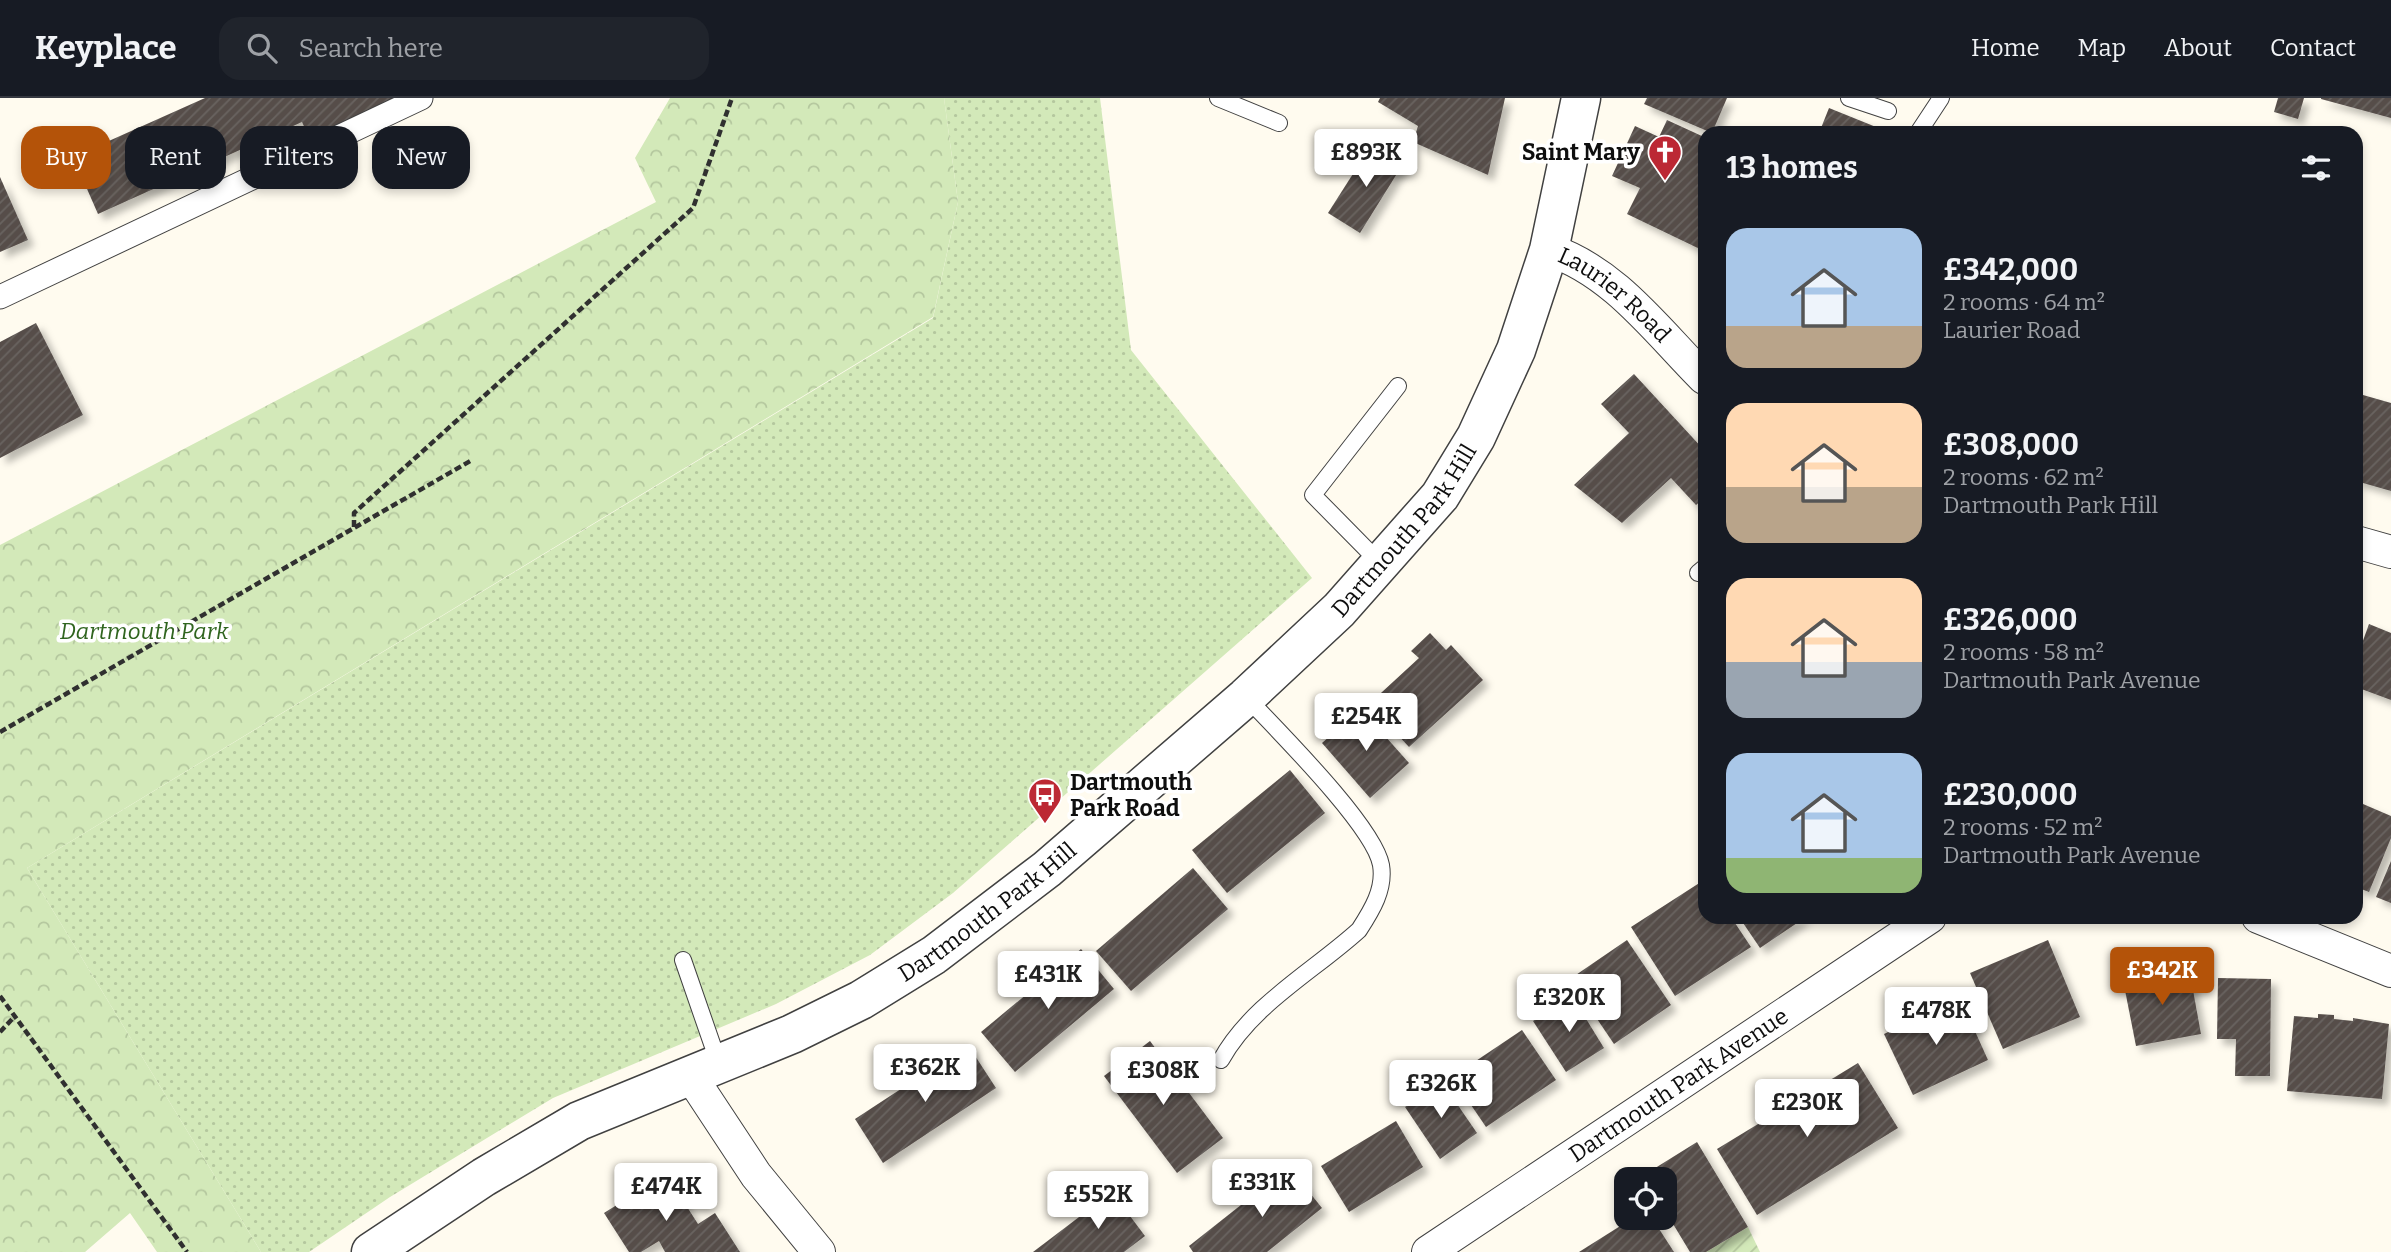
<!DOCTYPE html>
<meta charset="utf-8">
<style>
body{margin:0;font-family:Bitter,serif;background:#20242c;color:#f1f3f6;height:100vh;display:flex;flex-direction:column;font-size:26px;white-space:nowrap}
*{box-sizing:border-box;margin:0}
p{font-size:23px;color:#9ea1a6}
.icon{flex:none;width:38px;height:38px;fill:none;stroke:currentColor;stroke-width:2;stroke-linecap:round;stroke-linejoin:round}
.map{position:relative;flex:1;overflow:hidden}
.panel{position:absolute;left:1698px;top:28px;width:665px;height:798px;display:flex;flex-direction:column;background:#171b24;border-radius:21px;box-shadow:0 4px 10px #0003}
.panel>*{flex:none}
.guide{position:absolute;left:21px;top:28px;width:665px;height:63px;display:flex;gap:14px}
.buttons{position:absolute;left:1614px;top:1069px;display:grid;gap:14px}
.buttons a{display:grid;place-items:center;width:63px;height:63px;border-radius:14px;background:#171b24;box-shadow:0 4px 10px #0003;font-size:35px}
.price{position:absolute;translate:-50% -60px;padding:0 16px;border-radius:7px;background:#fff;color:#222;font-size:23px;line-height:46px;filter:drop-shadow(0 2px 4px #0008)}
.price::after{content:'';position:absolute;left:50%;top:42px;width:21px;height:16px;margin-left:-10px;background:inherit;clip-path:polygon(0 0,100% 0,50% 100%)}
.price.current{background:#b45309;color:#fff}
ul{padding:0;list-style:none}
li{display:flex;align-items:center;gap:21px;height:175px;padding:0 28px}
li span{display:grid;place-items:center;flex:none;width:196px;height:140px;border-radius:21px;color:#555}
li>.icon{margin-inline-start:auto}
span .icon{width:84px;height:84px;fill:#fffc;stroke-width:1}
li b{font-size:30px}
h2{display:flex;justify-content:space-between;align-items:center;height:84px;padding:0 28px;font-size:30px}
.pill{padding:0 24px;border-radius:21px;background:#171b24;box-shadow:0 4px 10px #0003;font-size:24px;line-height:63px}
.pill.current{background:#b45309;color:#fff}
header{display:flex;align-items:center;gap:42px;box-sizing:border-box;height:98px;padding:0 35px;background:#171b24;border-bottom:2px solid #363941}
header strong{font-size:33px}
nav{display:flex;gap:38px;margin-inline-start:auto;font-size:24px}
.search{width:490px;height:63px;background:#20242c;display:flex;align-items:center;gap:18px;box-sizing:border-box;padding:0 24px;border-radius:21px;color:#9ea1a6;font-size:26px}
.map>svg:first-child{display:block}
.grass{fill:url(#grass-dots)}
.park{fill:url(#park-crowns)}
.garden{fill:url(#garden-furrows)}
.building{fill:url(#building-hatch);filter:url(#shadow)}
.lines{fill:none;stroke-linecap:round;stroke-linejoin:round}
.service-casing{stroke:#414141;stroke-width:18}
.pedestrian-casing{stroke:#414141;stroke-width:25}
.minor-casing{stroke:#414141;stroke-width:34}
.tertiary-casing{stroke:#414141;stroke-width:41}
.path{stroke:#303030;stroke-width:4.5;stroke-dasharray:7 3.5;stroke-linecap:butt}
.service{stroke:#fff;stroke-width:16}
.pedestrian{stroke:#fff;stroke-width:23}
.minor{stroke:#fff;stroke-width:32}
.tertiary{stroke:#fff;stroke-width:38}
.labels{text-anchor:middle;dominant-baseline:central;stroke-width:7;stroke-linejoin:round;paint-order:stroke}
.poi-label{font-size:23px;font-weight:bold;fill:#0e0e0e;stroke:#fff;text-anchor:end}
.street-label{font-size:23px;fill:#0e0e0e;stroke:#fff}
.park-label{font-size:23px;font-style:italic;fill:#30651f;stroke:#fff}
</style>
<header>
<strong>Keyplace</strong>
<div class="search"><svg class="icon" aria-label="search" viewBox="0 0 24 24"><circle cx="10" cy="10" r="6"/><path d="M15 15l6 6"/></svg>Search here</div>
<nav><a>Home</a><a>Map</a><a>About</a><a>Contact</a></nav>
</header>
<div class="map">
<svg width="2391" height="1154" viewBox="0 0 2391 1154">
<defs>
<pattern id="grass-dots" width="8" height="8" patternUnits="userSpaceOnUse" patternTransform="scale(1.75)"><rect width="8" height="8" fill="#d3e9b9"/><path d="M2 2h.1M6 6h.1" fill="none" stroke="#b4c79e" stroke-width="1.8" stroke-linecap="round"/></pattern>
<pattern id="park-crowns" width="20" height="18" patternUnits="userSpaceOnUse" patternTransform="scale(1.75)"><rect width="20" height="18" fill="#d3e9b9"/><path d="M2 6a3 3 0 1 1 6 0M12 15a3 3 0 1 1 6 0" fill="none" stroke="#b4c79e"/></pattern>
<pattern id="garden-furrows" width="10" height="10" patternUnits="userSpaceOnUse" patternTransform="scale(1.75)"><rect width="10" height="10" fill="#d3e9b9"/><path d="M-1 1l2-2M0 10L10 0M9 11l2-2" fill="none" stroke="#b4c79e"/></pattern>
<pattern id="building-hatch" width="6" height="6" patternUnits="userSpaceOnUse" patternTransform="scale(1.75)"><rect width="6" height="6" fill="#564e4a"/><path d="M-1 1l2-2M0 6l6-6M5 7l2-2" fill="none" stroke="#696360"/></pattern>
<filter id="shadow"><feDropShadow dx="6" dy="6" stdDeviation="3.5" flood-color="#0004"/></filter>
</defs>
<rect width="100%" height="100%" fill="#fffbef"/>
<path class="grass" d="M944,0H1100L1131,252L1312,480L953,795L870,857L776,906L553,1000L390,1099L309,1154H261L27,770L933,220L958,104Z"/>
<path class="park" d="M670,0H944L958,104L933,219L27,770L261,1154H157L130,1115L85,1154H0V447L656,104L635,60Z"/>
<path class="garden" d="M1748,1129L1760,1154H1706Z"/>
<g class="building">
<path d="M205,0H413L312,46L302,24L98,116L73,59Z"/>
<path d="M1380,0H1505L1488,77L1413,44L1418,28L1378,4Z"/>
<path d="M1647,0H1727L1712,35L1644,6Z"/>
<path d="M2278,0H2304L2298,21L2274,14Z"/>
<path d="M2391,0V20L2321,1V0Z"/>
<path d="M1829,10L1881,31L1879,35H1819Z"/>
<path d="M1667,22L1704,39V153L1627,116L1640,90L1612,78L1635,28L1659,39Z"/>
<path d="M1372,46L1403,66L1360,135L1328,115Z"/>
<path d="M0,79L28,142L0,154Z"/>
<path d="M36,225L83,317L0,360V244Z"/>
<path d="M1634,276L1704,352V400L1696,407L1671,380L1622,425L1574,387L1629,335L1601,306Z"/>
<path d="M2356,295L2391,305V393L2356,383Z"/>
<path d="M2369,526L2391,535V602L2356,589V562Z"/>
<path d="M1430,535L1446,552L1451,547L1483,582L1409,649L1369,606L1419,560L1411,553Z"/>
<path d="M1361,611L1409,665L1370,700L1322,645Z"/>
<path d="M1290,672L1325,715L1227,795L1192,752Z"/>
<path d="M2356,703L2391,718V740L2369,794L2356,789Z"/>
<path d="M2391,763V805L2376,799Z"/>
<path d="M1193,770L1228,811L1131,893L1096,853Z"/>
<path d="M1704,782V819H1731L1751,849L1675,898L1631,829Z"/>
<path d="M1739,819H1806L1760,850Z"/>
<path d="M1627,842L1671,907L1614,946L1570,881Z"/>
<path d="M2048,842L2080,919L2003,951L1970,875Z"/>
<path d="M1081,851L1114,891L1015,974L981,934Z"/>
<path d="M2189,870L2201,936L2136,948L2123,882Z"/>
<path d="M2218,880L2271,881L2270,978H2235L2236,941H2217Z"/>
<path d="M1572,898L1604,950L1566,974L1533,923Z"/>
<path d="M1960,900L1988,962L1913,997L1884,936Z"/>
<path d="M2318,916L2334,917V921L2353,923V920L2389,926L2382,1001L2287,993L2294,918L2318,920Z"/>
<path d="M1522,932L1556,982L1486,1029L1452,979Z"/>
<path d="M1150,943L1223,1040L1177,1075L1104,978Z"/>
<path d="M968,947L996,990L883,1065L855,1021Z"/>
<path d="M1858,965L1898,1030L1757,1117L1717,1051Z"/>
<path d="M1442,984L1477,1035L1440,1061L1405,1009Z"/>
<path d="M1396,1023L1423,1069L1349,1114L1321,1068Z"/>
<path d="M1697,1044L1748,1129L1706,1154H1690L1664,1111V1082H1647L1644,1077Z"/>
<path d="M1289,1069L1322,1110L1267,1154H1193L1189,1148Z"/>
<path d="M666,1076L698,1126L715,1115L740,1154H665L659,1143L641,1154H629L604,1115Z"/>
<path d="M1112,1094L1145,1138L1124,1154H1033Z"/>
<path d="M1633,1120H1652L1674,1154H1579Z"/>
</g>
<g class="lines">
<g class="service-casing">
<g id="service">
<path d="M1218,0L1279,25"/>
<path d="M1849,0L1888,13"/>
<path d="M1918,35L1941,0"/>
<path d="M1381,466L1313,397L1398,288"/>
<path d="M1698,475L1704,470"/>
<path d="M683,862L719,966"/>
<path d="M1221,962C1251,907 1314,873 1359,832C1372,812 1385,791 1381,767C1374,728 1276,631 1246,599"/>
</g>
</g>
<g class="pedestrian-casing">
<path id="pedestrian" d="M0,199L421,0"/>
</g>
<g class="minor-casing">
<g id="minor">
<path id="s1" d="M1549,152C1614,173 1657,233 1704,280"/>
<path d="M2356,444L2391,454"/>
<path d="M2258,819L2391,873"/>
<path d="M692,980L756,1077L819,1154"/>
<path id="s2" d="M1428,1154L1930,819"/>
</g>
</g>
<g class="tertiary-casing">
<g id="tertiary">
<path id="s3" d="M371,1154L484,1079L579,1023L792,936L861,902L934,857L1047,771L1246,599L1339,512L1440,398L1476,339L1516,252L1549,152L1581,0"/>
</g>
</g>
<g class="path">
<path d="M354,429V415L693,110L732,0"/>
<path d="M0,634L472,362"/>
<path d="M0,898L187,1154"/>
<path d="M0,934L15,918"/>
</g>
<use href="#service" class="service"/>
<use href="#pedestrian" class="pedestrian"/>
<use href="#minor" class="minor"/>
<use href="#tertiary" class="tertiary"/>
</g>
<defs>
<g id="church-pin" transform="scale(1.75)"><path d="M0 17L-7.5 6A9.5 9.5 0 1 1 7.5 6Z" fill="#bc2834" stroke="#fff"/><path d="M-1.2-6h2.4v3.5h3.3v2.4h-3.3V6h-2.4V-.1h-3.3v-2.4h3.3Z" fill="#fff"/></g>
<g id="bus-pin" transform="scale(1.75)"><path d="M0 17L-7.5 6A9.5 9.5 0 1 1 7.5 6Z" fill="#bc2834" stroke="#fff"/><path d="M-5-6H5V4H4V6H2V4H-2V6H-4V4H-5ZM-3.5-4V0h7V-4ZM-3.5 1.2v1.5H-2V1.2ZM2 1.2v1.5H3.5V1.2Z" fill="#fff"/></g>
</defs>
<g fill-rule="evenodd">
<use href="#church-pin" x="1665" y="54"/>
<use href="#bus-pin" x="1045" y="697"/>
</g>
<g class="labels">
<g class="poi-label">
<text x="1640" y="54">Saint Mary</text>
<text x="1070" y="684" text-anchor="start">Dartmouth<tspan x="1070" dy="26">Park Road</tspan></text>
</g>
<g class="street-label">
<text stroke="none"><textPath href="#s1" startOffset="80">Laurier Road</textPath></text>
<text stroke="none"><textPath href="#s3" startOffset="1274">Dartmouth Park Hill</textPath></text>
<text stroke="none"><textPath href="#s3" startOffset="707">Dartmouth Park Hill</textPath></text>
<text stroke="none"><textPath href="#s2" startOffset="301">Dartmouth Park Avenue</textPath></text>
</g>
<g class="park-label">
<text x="144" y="533">Dartmouth Park</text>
</g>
</g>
</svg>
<div class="buttons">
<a><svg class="icon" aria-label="locate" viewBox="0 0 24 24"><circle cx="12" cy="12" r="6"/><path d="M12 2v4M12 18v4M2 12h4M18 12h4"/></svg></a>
</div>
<b class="price" style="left:1366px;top:91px">£893K</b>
<b class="price" style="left:1366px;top:655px">£254K</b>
<b class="price current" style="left:2162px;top:909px">£342K</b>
<b class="price" style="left:1048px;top:913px">£431K</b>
<b class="price" style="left:1569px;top:936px">£320K</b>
<b class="price" style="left:1936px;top:949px">£478K</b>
<b class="price" style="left:925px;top:1006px">£362K</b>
<b class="price" style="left:1163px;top:1009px">£308K</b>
<b class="price" style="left:1441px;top:1022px">£326K</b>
<b class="price" style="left:1807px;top:1041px">£230K</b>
<b class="price" style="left:1262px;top:1121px">£331K</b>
<b class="price" style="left:666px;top:1125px">£474K</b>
<b class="price" style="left:1098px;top:1133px">£552K</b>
<div class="guide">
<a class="pill current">Buy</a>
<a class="pill">Rent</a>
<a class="pill">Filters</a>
<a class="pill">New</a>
</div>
<section class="panel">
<h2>13 homes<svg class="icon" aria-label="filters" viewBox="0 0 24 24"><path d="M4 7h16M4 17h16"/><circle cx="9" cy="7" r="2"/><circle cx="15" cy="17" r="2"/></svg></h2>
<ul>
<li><span style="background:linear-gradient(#a9c7e8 70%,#b9a48a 0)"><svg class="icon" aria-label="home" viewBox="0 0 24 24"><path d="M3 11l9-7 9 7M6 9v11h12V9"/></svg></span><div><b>£342,000</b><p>2 rooms · 64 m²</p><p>Laurier Road</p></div></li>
<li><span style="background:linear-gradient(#ffd9b3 60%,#b9a48a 0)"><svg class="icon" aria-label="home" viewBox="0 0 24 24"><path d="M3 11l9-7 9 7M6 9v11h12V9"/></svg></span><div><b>£308,000</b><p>2 rooms · 62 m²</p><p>Dartmouth Park Hill</p></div></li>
<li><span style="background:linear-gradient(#ffd9b3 60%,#9aa5b1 0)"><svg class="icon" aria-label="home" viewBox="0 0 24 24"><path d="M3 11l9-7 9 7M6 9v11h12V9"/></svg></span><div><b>£326,000</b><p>2 rooms · 58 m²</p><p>Dartmouth Park Avenue</p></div></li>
<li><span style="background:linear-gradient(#a9c7e8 75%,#8fb573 0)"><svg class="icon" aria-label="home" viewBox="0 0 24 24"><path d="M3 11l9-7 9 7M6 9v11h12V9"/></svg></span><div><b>£230,000</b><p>2 rooms · 52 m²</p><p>Dartmouth Park Avenue</p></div></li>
</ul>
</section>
</div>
